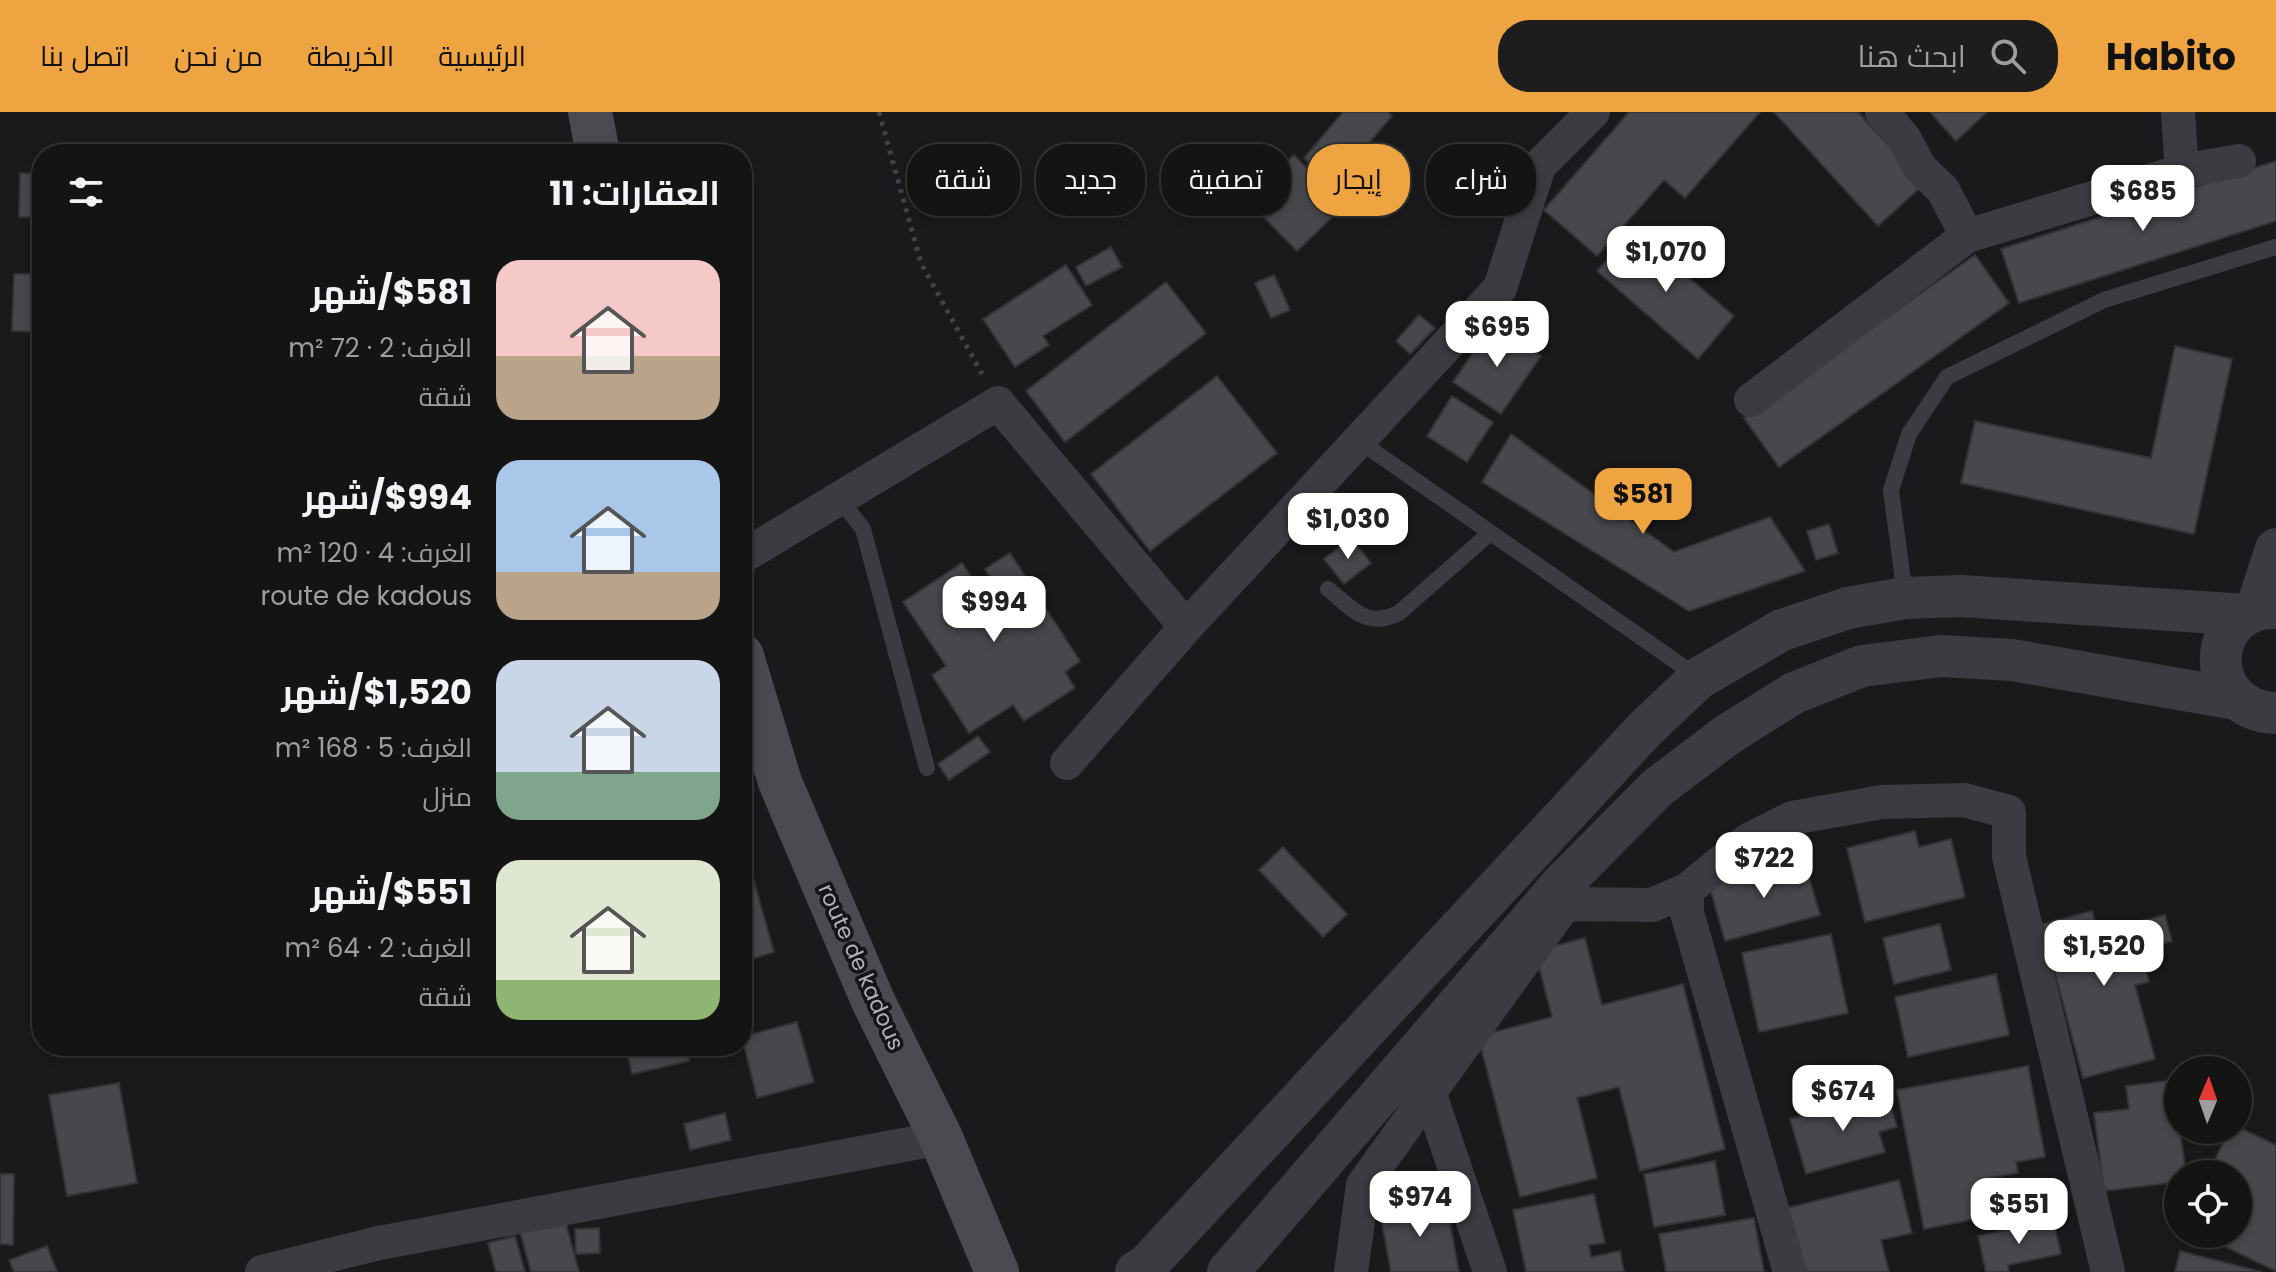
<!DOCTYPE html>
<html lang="ar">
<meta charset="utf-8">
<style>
body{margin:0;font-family:Poppins,Cairo,sans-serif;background:#1d1d1e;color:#f1f3f6;direction:rtl;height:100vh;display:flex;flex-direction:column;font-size:30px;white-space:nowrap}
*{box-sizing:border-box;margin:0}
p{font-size:26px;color:#9d9ea0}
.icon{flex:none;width:44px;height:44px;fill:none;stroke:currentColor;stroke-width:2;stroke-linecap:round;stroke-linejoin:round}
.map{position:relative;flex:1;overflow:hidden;direction:ltr}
.sheet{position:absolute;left:32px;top:32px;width:720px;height:912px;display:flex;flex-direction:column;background:#141415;border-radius:32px;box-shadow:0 4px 12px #0003,0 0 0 2px #333334;direction:rtl}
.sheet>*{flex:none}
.hud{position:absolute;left:776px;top:32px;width:760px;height:72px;direction:rtl;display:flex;gap:16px}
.needle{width:52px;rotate:2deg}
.fabs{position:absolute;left:2164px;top:944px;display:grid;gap:16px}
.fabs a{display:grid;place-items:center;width:88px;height:88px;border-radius:50%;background:#141415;box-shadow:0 4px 12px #0003,0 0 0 2px #333334;font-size:40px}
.price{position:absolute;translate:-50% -68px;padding:0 18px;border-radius:16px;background:#fff;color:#222;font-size:26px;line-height:52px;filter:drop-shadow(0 2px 4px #0008)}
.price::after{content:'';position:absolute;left:50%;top:48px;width:24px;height:18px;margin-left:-12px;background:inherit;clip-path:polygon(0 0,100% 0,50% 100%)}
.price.selected{background:#eea440;color:#111}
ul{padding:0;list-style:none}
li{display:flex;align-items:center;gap:24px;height:200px;padding:0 32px}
li span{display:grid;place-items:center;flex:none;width:224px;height:160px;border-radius:24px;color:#555}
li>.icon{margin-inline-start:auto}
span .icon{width:96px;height:96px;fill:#fffc;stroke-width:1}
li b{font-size:34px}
h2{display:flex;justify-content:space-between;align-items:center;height:96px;padding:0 32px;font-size:34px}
.tag{padding:0 28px;border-radius:32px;background:#141415;box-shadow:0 4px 12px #0003,0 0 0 2px #333334;font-size:28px;line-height:72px}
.tag.selected{background:#eea440;color:#111}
header{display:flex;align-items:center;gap:48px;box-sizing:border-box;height:112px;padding:0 40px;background:#eea440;color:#111}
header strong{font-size:38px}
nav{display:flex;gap:44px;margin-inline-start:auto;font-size:28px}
.search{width:560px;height:72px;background:#1d1d1e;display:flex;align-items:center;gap:20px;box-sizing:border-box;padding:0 28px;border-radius:32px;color:#9d9ea0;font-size:30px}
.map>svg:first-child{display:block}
.building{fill:#47484c;stroke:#343438;stroke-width:2}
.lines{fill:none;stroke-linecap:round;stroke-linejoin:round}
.path{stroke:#414348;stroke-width:5;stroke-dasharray:4 6;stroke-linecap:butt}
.service{stroke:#3b3c41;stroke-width:16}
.minor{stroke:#3b3c41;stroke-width:34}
.tertiary{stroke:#3b3c41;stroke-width:42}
.secondary{stroke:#494b51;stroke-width:44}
.labels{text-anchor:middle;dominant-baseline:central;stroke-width:7;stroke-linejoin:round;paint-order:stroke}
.street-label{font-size:22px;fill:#adb2bb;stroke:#151517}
</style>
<header>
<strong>Habito</strong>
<div class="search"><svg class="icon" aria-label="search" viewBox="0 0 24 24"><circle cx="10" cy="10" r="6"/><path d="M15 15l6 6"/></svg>ابحث هنا</div>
<nav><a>الرئيسية</a><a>الخريطة</a><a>من نحن</a><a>اتصل بنا</a></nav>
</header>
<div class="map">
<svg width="2276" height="1160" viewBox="0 0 2276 1160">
<rect width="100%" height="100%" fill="#1a1a1c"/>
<g class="building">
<path d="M1343,0H1388L1392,4L1334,72L1304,46Z"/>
<path d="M1629,0H1760L1685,86L1664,68L1597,144L1544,98Z"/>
<path d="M1774,0H1858L1924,72L1878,114Z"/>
<path d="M1930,0H1987L1956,29Z"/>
<path d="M1294,43L1344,94L1297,139L1247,88Z"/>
<path d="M2276,49V109L2019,191L2001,137Z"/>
<path d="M20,61L42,62V105H19Z"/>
<path d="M1633,118L1734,204L1698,247L1597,159Z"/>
<path d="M1111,135L1122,155L1086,174L1076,155Z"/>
<path d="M1975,143L2009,191L1779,355L1744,306Z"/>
<path d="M1066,153L1092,193L1043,224L1049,233L1015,255L983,207Z"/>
<path d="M14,162H42V220L12,219Z"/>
<path d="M1274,163L1290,198L1271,206L1255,171Z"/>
<path d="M1166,170L1206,221L1065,330L1026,279Z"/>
<path d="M1419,203L1435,216L1410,242L1396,229Z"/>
<path d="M1493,211L1541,244L1501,302L1453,270Z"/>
<path d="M2175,234L2232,247L2194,422L1961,371L1975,309L2151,346Z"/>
<path d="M1217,264L1277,341L1150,439L1091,362Z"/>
<path d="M1452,284L1493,310L1467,350L1427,324Z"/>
<path d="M1511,322L1674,440L1770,405L1805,459L1689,499L1482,370Z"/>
<path d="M1829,412L1838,441L1816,448L1807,419Z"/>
<path d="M1351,426L1371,451L1344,472L1324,447Z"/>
<path d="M1010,441L1080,549L1065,560L1075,576L1024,609L1013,593L969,621L932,563L946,554L903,490L962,451L991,495L1004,486L985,457Z"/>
<path d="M978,624L990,640L949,668L938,652Z"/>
<path d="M1915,719L1919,735L1951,727L1965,785L1865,810L1847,736Z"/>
<path d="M1283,735L1347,802L1323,825L1259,758Z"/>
<path d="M1804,747L1820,803L1725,829L1709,773Z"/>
<path d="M751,759L774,840L742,850V762Z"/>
<path d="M2092,799L2098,820L2165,803L2172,829L2141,838L2149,870L2135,873L2155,947L2083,966L2042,812Z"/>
<path d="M1940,812L1951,858L1894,872L1883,826Z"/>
<path d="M1831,822L1848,901L1759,920L1742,841Z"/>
<path d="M1585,826L1602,893L1683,872L1725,1037L1640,1059L1619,975L1577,986L1597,1066L1520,1085L1478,924L1552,905L1535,839Z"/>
<path d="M1996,862L2009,923L1908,945L1895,885Z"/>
<path d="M797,910L814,970L757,986L742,925Z"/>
<path d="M626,934H686L689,949L632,962Z"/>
<path d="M2028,954L2045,1045L2016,1050L2018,1061L1984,1067L1991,1104L1924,1117L1897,978Z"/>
<path d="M2174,968L2178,1018H2180L2186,1062H2178V1070L2104,1079L2094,1001L2129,997L2126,974Z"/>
<path d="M119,971L137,1071L67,1084L49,983Z"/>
<path d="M1887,981L1897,1015L1879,1020L1885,1040L1806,1062L1790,1007Z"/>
<path d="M725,1001L731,1028L690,1038L684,1012Z"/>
<path d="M2238,1015L2276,1033V1159L2209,1127L2211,1122H2238V1062H2208L2229,1018H2238Z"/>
<path d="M1715,1049L1725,1103L1654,1115L1644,1062Z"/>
<path d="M0,1062H14L13,1133L0,1132Z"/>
<path d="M1899,1068L1912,1121L1881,1128L1889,1160H1803L1787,1096Z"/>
<path d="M1594,1082L1605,1131L1589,1133L1591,1145L1620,1139L1624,1160H1526L1513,1098Z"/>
<path d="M1446,1089L1459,1160H1391L1380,1101Z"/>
<path d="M564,1104L579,1160H531L519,1116Z"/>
<path d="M1754,1106L1764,1160H1666L1659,1122Z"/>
<path d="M2053,1108L2061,1142L2008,1153L2009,1160H1986L1978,1124Z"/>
<path d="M599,1116L600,1141L576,1142L575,1117Z"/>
<path d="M515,1124L525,1160H496L488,1131Z"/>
<path d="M47,1134L57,1160H14L9,1148Z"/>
<path d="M2180,1139L2262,1160H2175Z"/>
</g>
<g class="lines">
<path class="path" d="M879,0L921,151L982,262"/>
<g class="service">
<path d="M1359,329L1698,565"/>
<path d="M839,386L863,417L927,656"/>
<path d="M1328,477C1353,497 1366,517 1399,501L1490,421"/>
<path d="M1905,484L1891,378L1909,322L1947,265L2104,188L2276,135"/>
</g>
<g class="minor">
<path d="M1882,0L1904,26L1920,56L1943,78L1967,124"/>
<path d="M2178,0L2182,59"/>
<path d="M1751,288L1967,124L2182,59L2239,49"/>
<path d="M742,445L998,291L1186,515"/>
<path d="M1067,651L1186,515L1500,176L1539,54L1593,0"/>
<path d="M1687,778L1747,729L1792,706L1882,690L1964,688L2009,700V745L2108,1160"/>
<path d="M1429,980L1490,1160"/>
<path d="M262,1160L379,1131L941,1026"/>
<path d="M1351,1160L1363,1073L1565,792L1652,793L1687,778V801L1790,1160"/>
</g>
<g class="tertiary">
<path d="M2276,496C2205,493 2200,598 2276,601"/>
<path d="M2256,498L2276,437"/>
<path d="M1136,1160L1147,1153L1645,617L1699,566L1782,518L1848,496L1905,486L1961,484L2246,503"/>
<path d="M1228,1160L1561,773L1657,676L1727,623L1794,581L1862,554L1941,544L2012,548L2236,587"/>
</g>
<g class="secondary">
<path d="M590,0L598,42"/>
<path d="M742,544L780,670L873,889L941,1026L997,1160"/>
</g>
</g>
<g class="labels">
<g class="street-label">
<text transform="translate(861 855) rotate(66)">route de kadous</text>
</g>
</g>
</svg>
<div class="fabs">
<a><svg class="needle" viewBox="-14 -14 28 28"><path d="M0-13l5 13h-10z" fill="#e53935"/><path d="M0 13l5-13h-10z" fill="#9d9ea0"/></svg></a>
<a><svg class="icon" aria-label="locate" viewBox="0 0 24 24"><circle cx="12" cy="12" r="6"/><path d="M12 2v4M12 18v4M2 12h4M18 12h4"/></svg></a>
</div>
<b class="price" style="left:2143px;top:121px">$685</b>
<b class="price" style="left:1666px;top:182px">$1,070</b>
<b class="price" style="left:1497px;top:257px">$695</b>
<b class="price selected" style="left:1643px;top:424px">$581</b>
<b class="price" style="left:1348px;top:449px">$1,030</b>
<b class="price" style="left:994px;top:532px">$994</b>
<b class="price" style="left:1764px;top:788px">$722</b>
<b class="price" style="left:2104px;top:876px">$1,520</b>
<b class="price" style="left:1843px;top:1021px">$674</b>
<b class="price" style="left:1420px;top:1127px">$974</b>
<b class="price" style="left:2019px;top:1134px">$551</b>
<div class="hud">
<a class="tag">شراء</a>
<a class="tag selected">إيجار</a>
<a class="tag">تصفية</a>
<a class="tag">جديد</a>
<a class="tag">شقة</a>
</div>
<section class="sheet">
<h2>العقارات: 11<svg class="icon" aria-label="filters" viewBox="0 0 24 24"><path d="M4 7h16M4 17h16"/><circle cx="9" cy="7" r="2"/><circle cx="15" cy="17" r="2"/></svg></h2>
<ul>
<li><span style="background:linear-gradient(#f6c9c9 60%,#b9a48a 0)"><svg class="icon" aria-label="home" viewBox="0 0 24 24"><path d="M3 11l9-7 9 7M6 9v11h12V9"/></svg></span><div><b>$581/شهر</b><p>الغرف: 2 · 72 m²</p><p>شقة</p></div></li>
<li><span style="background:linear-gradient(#a9c7e8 70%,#b9a48a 0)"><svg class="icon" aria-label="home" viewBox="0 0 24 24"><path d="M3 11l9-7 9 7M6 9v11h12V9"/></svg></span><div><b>$994/شهر</b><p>الغرف: 4 · 120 m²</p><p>route de kadous</p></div></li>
<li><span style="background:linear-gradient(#c9d6e8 70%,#7fa58c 0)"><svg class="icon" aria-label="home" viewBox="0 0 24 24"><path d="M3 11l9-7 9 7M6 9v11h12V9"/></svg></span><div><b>$1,520/شهر</b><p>الغرف: 5 · 168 m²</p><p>منزل</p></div></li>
<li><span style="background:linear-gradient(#dfe7d0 75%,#8fb573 0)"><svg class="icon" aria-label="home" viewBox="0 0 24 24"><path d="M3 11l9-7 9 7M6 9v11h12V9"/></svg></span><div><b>$551/شهر</b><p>الغرف: 2 · 64 m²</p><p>شقة</p></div></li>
</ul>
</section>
</div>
